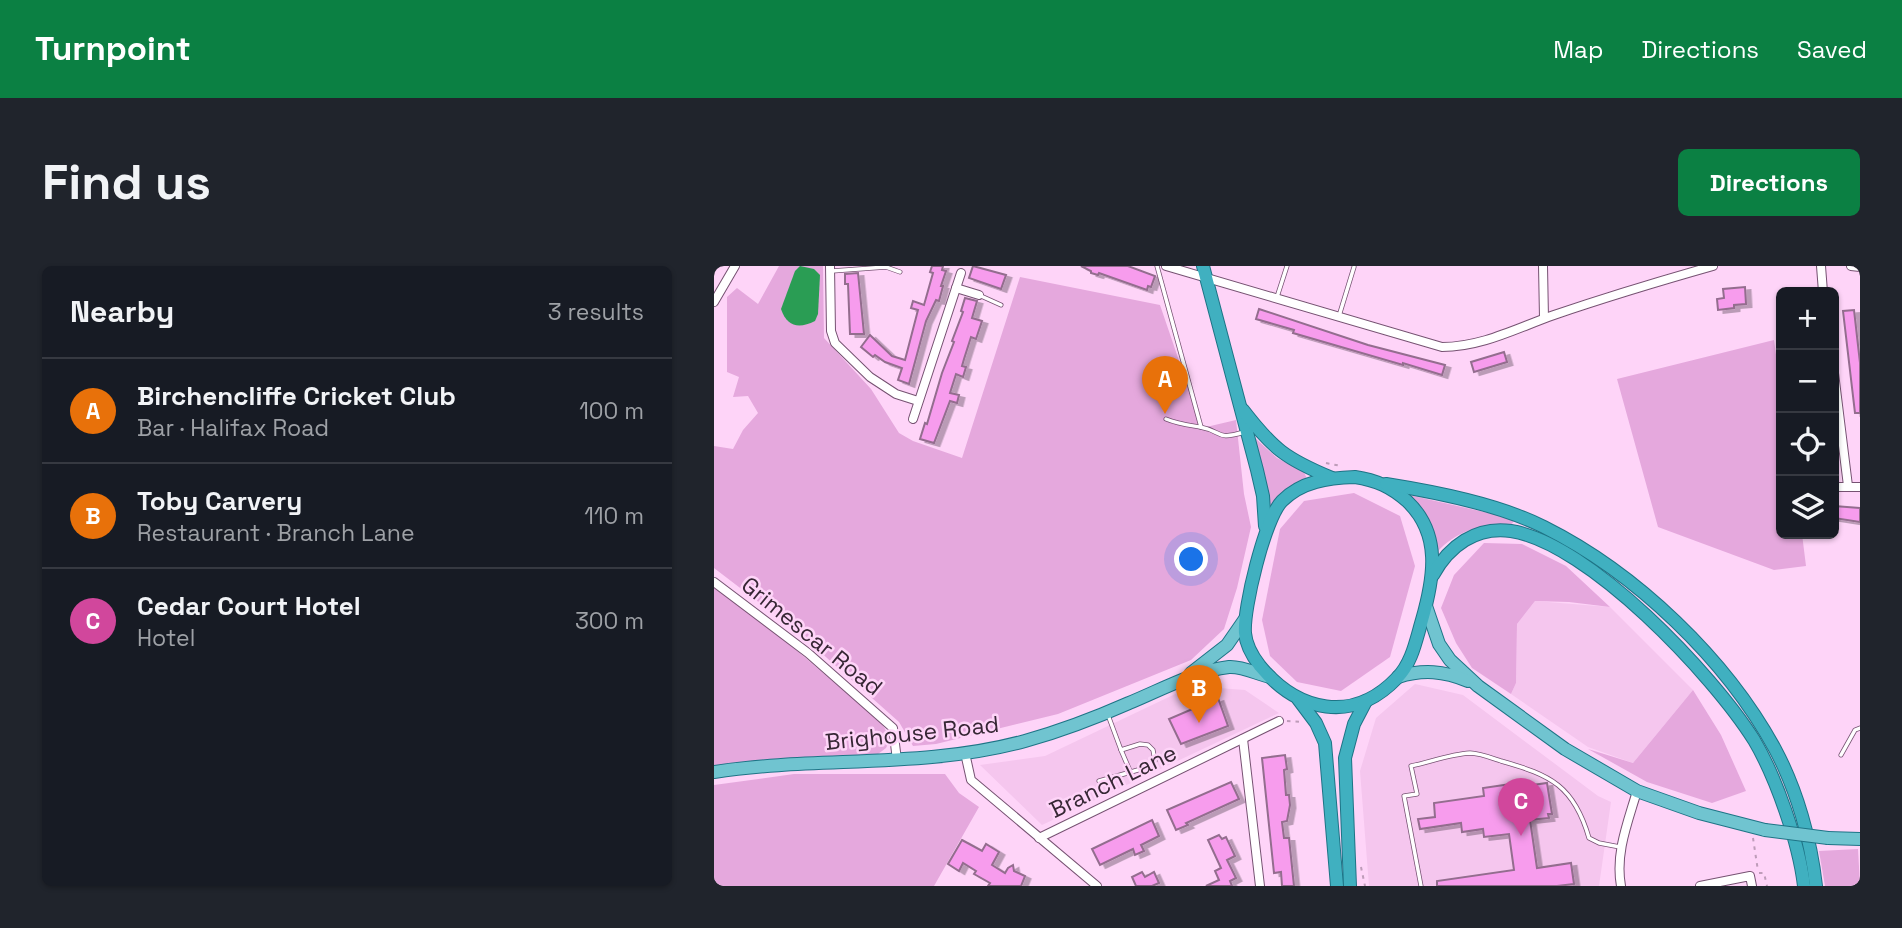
<!DOCTYPE html>
<meta charset="utf-8">
<style>
body{margin:0;font-family:"Space Grotesk",sans-serif;background:#20242c;color:#f1f3f6}
.controls{position:absolute;right:21px;top:21px;display:grid;overflow:hidden;border-radius:10px;box-shadow:0 2px 5px #0004}
.controls button{width:63px;height:63px;display:grid;place-items:center;padding:0;border:0;border-bottom:2px solid #363941;background:#171b24;color:#f1f3f6;font:35px sans-serif}
.you{position:absolute;left:478px;top:294px;width:24px;height:24px;margin:-18px;border:5px solid #fff;border-radius:50%;background:#1a73e8;box-shadow:0 0 0 10px #1a73e833}
.badge{display:grid;place-items:center;width:46px;height:46px;border-radius:50%;background:#0b8043;color:#fff;font-size:23px;font-weight:700}
.pin{position:absolute;translate:-50% -58px;filter:drop-shadow(0 2px 4px #0008)}
.pin::after{content:'';position:absolute;top:37px;width:24px;height:21px;background:inherit;clip-path:polygon(0 0,100% 0,50% 100%)}
.list{margin:0;padding:0;list-style:none}
h2{display:flex;justify-content:space-between;align-items:center;height:91px;margin:0;padding:0 28px;font-size:30px}
h2 small{font-size:23px;font-weight:400;color:#9ea1a6}
.list li{display:grid;grid-template-columns:46px 1fr auto;gap:21px;align-items:center;box-sizing:border-box;height:105px;padding:0 28px;border-top:2px solid #363941}
.list b{display:block;font-size:26px;white-space:nowrap}
.list p{margin:0;font-size:23px;white-space:nowrap;color:#9ea1a6}
.list em{font-size:23px;font-style:normal;color:#9ea1a6}
.icon{flex:none;width:38px;height:38px;fill:none;stroke:currentColor;stroke-width:2;stroke-linecap:round;stroke-linejoin:round}
.map{position:relative;flex:none;width:1146px;height:620px;overflow:hidden;border-radius:10px}
header{display:flex;align-items:center;gap:42px;box-sizing:border-box;height:98px;padding:0 35px;background:#0b8043;color:#fff}
header strong{font-size:33px}
nav{display:flex;gap:38px;margin-inline-start:auto;font-size:24px}
.intro{display:flex;align-items:center;justify-content:space-between;box-sizing:border-box;height:168px;padding:0 42px}
h1{margin:0;font-size:49px}
.button{padding:18px 32px;border-radius:10px;background:#0b8043;color:#fff;font-size:24px;font-weight:700}
main{display:flex;gap:42px;padding:0 42px}
aside{flex:1;background:#171b24;border-radius:10px;box-shadow:0 2px 5px #0004}
.map>svg:first-child{display:block}
</style>
<header>
<strong>Turnpoint</strong>
<nav><a>Map</a><a>Directions</a><a>Saved</a></nav>
</header>
<div class="intro"><h1>Find us</h1><a class="button">Directions</a></div>
<main>
<aside>
<h2>Nearby<small>3 results</small></h2>
<ul class="list">
<li><span class="badge" style="background:#e8710a">A</span><div><b>Birchencliffe Cricket Club</b><p>Bar · Halifax Road</p></div><em>100 m</em></li>
<li><span class="badge" style="background:#e8710a">B</span><div><b>Toby Carvery</b><p>Restaurant · Branch Lane</p></div><em>110 m</em></li>
<li><span class="badge" style="background:#d1479c">C</span><div><b>Cedar Court Hotel</b><p>Hotel</p></div><em>300 m</em></li>
</ul>
</aside>
<div class="map">
<svg width="1146" height="620" viewBox="0 0 1146 620">
<defs>
<filter id="shadow"><feDropShadow dx="5.5" dy="3" stdDeviation="0" flood-color="#0004"/></filter>
</defs>
<rect width="100%" height="100%" fill="#fed4f8"/>
<!-- built -->
<g fill="#f5c6ee">
<path d="M821 335 896 341 979 424 919 497 874 481 797 428 802 417 803 358Z"/>
<path d="M701 418 749 429 884 530 897 536 885 620H655L646 505 662 452Z"/>
<path d="M478 420 531 424 565 447 328 559 266 499 331 490Z"/>
</g>
<!-- green -->
<g fill="#e5a8dd">
<path d="M65 0H109L110 72 157 123 185 167 199 175 248 192 306 11 446 39 488 162 522 154 530 228 537 261 523 322 510 363 477 394 344 448 222 478 199 480 185 456 86 368 0 302V180L19 183 29 164 44 147 34 130 19 131 25 111 13 106V31L23 22 44 38Z"/>
<path d="M1060 74 1067 125V268H1088L1092 300 1060 304 944 261 903 113Z"/>
<path d="M539 170 563 192 590 206 593 213 557 242Z"/>
<path d="M640 227 686 250 701 300 676 391 627 425 583 416 556 390 548 354 566 263 590 235Z"/>
<path d="M695 229 779 248 800 255 797 259C768 258 743 264 723 286 721 261 711 247 695 229Z"/>
<path d="M770 277 808 278 852 300 896 341 855 336 821 335 803 358 802 417 797 428 758 402 742 377 727 342 740 309Z"/>
<path d="M0 319 74 377 165 455C172 463 178 472 172 482L164 488 59 494 0 502Z"/>
<path d="M979 424 1007 469 1032 525 998 537 933 516 874 483 919 497Z"/>
<path d="M80 508H231L245 527 265 541 220 620H0V519Z"/>
<path d="M1144 583 1146 620H1111L1105 585Z"/>
</g>
<!-- water -->
<path fill="#2a9d54" d="M86 0 100 3 106 9 104 48 101 55C85 63 73 61 67 43L81 5Z"/>
<!-- building -->
<g fill="#f79ced" stroke="#936d8e" stroke-width="2" filter="url(#shadow)">
<path d="M218 0H229L228 4 232 5 227 20H229L225 35 222 34 212 55 195 118 184 114 188 102 171 96 161 89 159 91 147 81 156 69 178 90 191 94 204 44 197 42 199 35 210 39 219 7 216 6Z"/>
<path d="M259 0 292 9 287 23 255 12Z"/>
<path d="M367 0H414L441 10 437 21 434 20 433 24 385 7 384 9 377 7V5Z"/>
<path d="M144 7 150 68H136L134 18H131V8Z"/>
<path d="M1031 21 1032 38 1020 39V42L1004 44 1003 33 1010 32 1009 23Z"/>
<path d="M251 32 263 35 258 52 268 55 262 73 257 71 250 93 248 100 252 101 249 111 242 108 236 127 245 129 243 137 236 135 220 177 206 173 211 157 213 158 228 107 240 76 238 75 249 46 247 45Z"/>
<path d="M545 43 654 79 731 99 728 109 689 97V99L579 67 580 64 542 53Z"/>
<path d="M1140 44 1146 97V147H1141L1129 45Z"/>
<path d="M790 86 793 96 760 106 757 96Z"/>
<path d="M1120 240 1146 242V256L1120 252Z"/>
<path d="M504 432 514 460 467 478 455 453Z"/>
<path d="M571 489 573 503 570 504 572 529H575L576 539 573 555 568 556 570 572H575L580 620H568L567 606 560 607 548 492Z"/>
<path d="M517 516 525 533 472 557 474 559 462 564 453 544Z"/>
<path d="M833 517 838 548H834L835 552 816 554 823 602 857 597 860 618 843 620H723V615L800 604 795 568 770 571 769 563 748 566 747 557 706 563 704 553 721 551 720 537 770 530 769 522 797 518V522Z"/>
<path d="M438 554 445 570 427 579 430 585 421 589 419 583 386 599 378 583Z"/>
<path d="M505 569 508 573 512 571 521 590 513 594 522 612 516 615 518 620H492L505 614 501 605 507 602 494 574Z"/>
<path d="M248 574 268 585 272 578 285 586 278 599 291 607 294 602 299 599 300 605 311 610 307 620H274L276 617 260 608 262 605 249 597 245 605 234 598Z"/>
<path d="M428 606 431 611 440 606 445 617 438 620H422L418 611Z"/>
</g>
<g fill="none" stroke-linecap="round" stroke-linejoin="round">
<defs>
<g id="service">
<path d="M443 0 487 161"/>
<path d="M118 5 172 1 186 6"/>
<path d="M267 30 287 39"/>
<path d="M563 31 573 0"/>
<path d="M625 50 640 1"/>
<path d="M452 153C464 158 474 159 486 161 509 165 501 175 530 166"/>
<path d="M407 484 416 505"/>
<path d="M1127 489 1141 464 1146 462"/>
<path d="M385 515 431 502 441 495 439 484 434 479 426 478 407 484 394 449"/>
<path d="M707 620 690 530 703 528 697 500C716 496 737 488 756 487 765 487 778 492 787 495 837 509 860 520 875 572L885 577 906 581"/>
</g>
<g id="minor">
<path d="M116 0 117 65 121 77 156 111 182 128 204 135"/>
<path d="M452 0 728 81C768 81 803 62 840 49 893 31 946 15 999 0"/>
<path d="M829 0 830 52"/>
<path d="M1107 0 1109 26"/>
<path d="M1137 0 1146 1"/>
<path d="M242 22 265 29"/>
<path d="M0 36 21 0"/>
<path d="M1120 107 1134 220"/>
<path d="M199 153 247 7"/>
<path d="M1120 221H1146"/>
<path d="M0 316 94 387 179 462 183 494"/>
<path d="M529 473 546 620"/>
<path d="M251 487 257 514 383 620"/>
<path d="M325 572 565 455"/>
<path d="M907 620C901 587 914 556 923 525"/>
<path d="M986 620 1036 610 1038 620"/>
</g>
<g id="primary">
<path d="M712 340 725 378 736 394 764 420 851 483 923 525 985 547 1051 564"/>
<path d="M477 407 513 379 531 353"/>
<path d="M684 411C709 403 730 405 754 415"/>
<path d="M0 506C103 490 209 503 311 475 347 465 381 452 415 437 447 424 480 405 515 401 528 400 543 408 556 411"/>
<path d="M1114 572 1146 573"/>
</g>
<g id="trunk">
<path d="M489 0 543 204 549 230 551 260"/>
<path d="M529 144C559 183 572 193 618 212"/>
<path d="M641 211C662 214 677 221 693 235 728 268 720 312 708 354 702 374 698 397 683 412 639 458 584 446 546 400 539 391 532 379 531 367 529 343 551 252 568 235 588 215 614 212 641 211Z"/>
<path d="M672 218C722 226 784 238 830 261 922 307 1012 393 1061 483 1083 524 1097 574 1102 620"/>
<path d="M719 309C735 280 762 260 797 265 875 277 999 409 1040 474 1062 511 1085 577 1090 620"/>
<path d="M584 433 602 457 611 477 623 620"/>
<path d="M636 620 631 492 640 458 652 435"/>
</g>
</defs>
<!-- service casing -->
<use href="#service" stroke="#765272" stroke-width="5"/>
<!-- minor casing -->
<use href="#minor" stroke="#765272" stroke-width="10"/>
<!-- primary casing -->
<use href="#primary" stroke="#1e7486" stroke-width="14"/>
<!-- trunk casing -->
<use href="#trunk" stroke="#1e7486" stroke-width="14"/>
<!-- path -->
<g stroke="#be9cb9" stroke-width="2" stroke-dasharray="3.5 5" stroke-linecap="butt">
<path d="M612 197 627 200"/>
<path d="M573 455 588 456"/>
<path d="M1039 572 1044 605"/>
<path d="M647 601 651 620"/>
<path d="M1045 607H1050L1053 620"/>
</g>
<!-- service -->
<use href="#service" stroke="#fff" stroke-width="3.5"/>
<!-- minor -->
<use href="#minor" stroke="#fff" stroke-width="8"/>
<!-- primary -->
<use href="#primary" stroke="#70c4d0" stroke-width="12"/>
<!-- trunk -->
<use href="#trunk" stroke="#40b0c0" stroke-width="12"/>
<defs>
<path id="primary-bridge" d="M1051 564 1114 572"/>
</defs>
<!-- primary-bridge casing -->
<use href="#primary-bridge" stroke="#1e7486" stroke-width="14" stroke-linecap="butt"/>
<!-- primary-bridge -->
<use href="#primary-bridge" stroke="#70c4d0" stroke-width="12"/>
</g>
<g text-anchor="middle" stroke-width="5" stroke-linejoin="round" paint-order="stroke">
<!-- street labels -->
<g font-size="23" fill="#372735" stroke="#fed4f8">
<text transform="translate(98 370) rotate(39)" y="8">Grimescar Road</text>
<text transform="translate(198 467) rotate(-6)" y="8">Brighouse Road</text>
<text transform="translate(399 515) rotate(-26)" y="8">Branch Lane</text>
</g>
</g>
</svg>
<div class="controls">
<button>+</button>
<button>−</button>
<button><svg class="icon" aria-label="locate" viewBox="0 0 24 24"><circle cx="12" cy="12" r="6"/><path d="M12 2v4M12 18v4M2 12h4M18 12h4"/></svg></button>
<button><svg class="icon" aria-label="layers" viewBox="0 0 24 24"><path d="M12 4l9 5-9 5-9-5zM3 14l9 5 9-5"/></svg></button>
</div>
<div class="you"></div>
<div class="pin badge" style="left:451px;top:148px;background:#e8710a">A</div>
<div class="pin badge" style="left:485px;top:457px;background:#e8710a">B</div>
<div class="pin badge" style="left:807px;top:570px;background:#d1479c">C</div>
</div>
</main>
